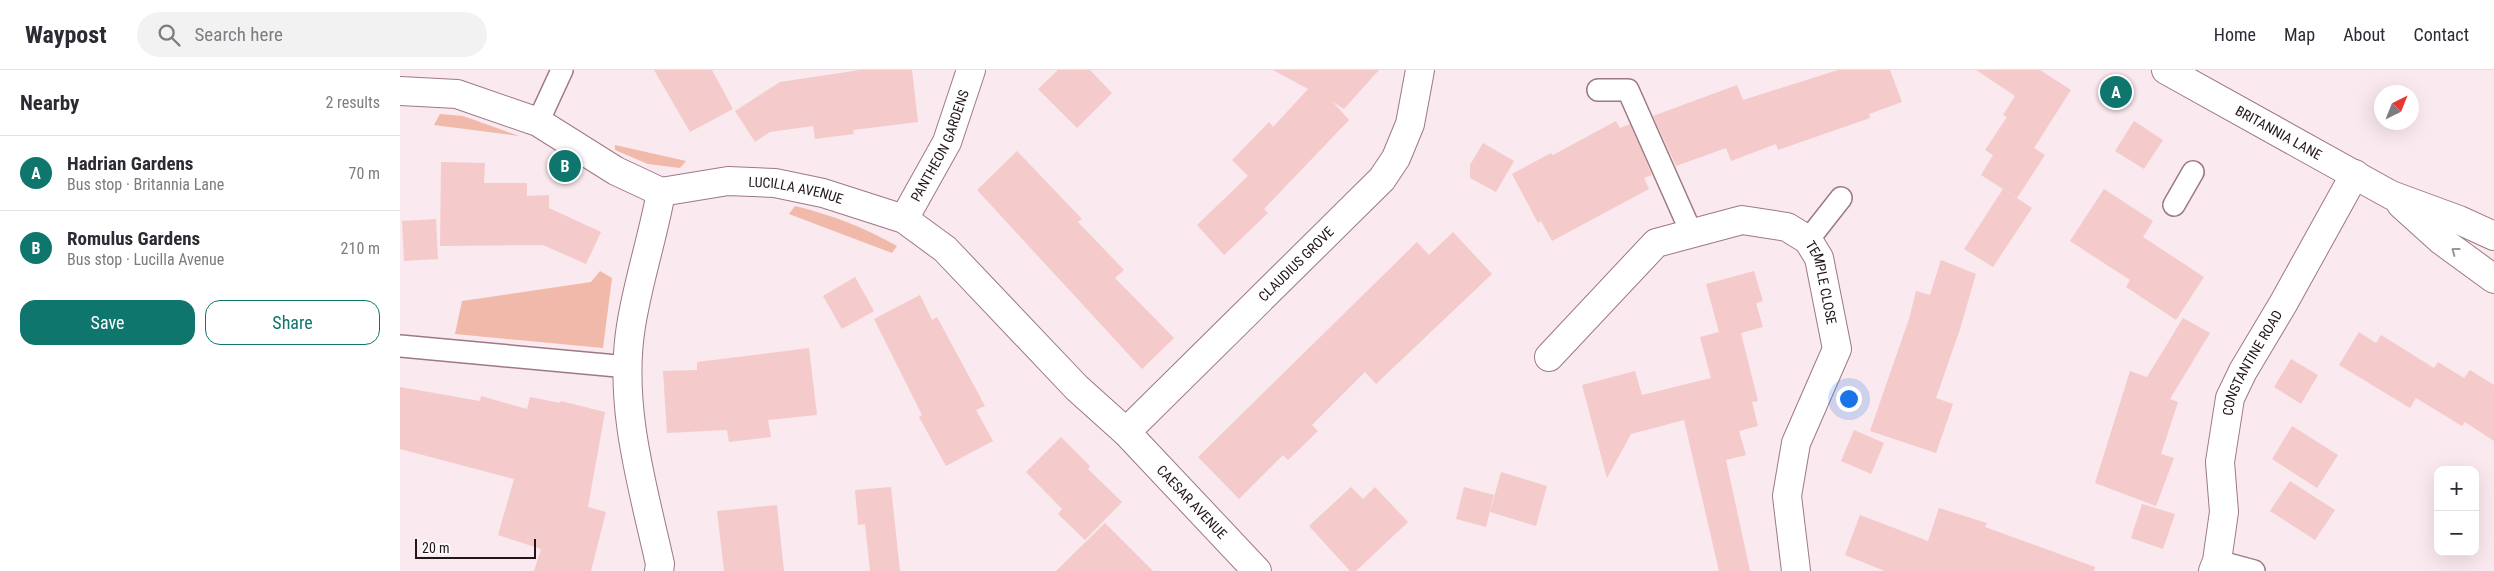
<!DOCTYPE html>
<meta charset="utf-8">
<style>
body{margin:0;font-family:"Roboto Condensed",sans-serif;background:#f2f2f3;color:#2b2b33}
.controls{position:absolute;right:15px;bottom:15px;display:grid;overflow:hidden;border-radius:10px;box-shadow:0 5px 20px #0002}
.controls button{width:45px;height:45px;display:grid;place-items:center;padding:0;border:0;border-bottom:1px solid #e1e1e2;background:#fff;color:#2b2b33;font:25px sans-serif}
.compass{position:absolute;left:1974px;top:15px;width:45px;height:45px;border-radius:50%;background:#fff;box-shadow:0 5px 20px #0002;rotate:43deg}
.scale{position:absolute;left:15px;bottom:12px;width:121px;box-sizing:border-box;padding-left:5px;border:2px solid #23151a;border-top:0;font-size:14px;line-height:18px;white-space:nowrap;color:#23151a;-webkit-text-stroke:4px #fbfbfb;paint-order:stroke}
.you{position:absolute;left:1448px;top:328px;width:18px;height:18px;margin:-12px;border:4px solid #fff;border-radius:50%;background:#1a73e8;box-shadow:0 0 0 8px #1a73e833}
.badge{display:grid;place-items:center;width:32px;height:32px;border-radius:50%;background:#0f766e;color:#fff;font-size:16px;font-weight:700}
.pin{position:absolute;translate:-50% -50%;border:2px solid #fff;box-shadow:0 1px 5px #0006}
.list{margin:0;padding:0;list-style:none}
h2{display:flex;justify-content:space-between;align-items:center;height:65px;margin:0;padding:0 20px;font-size:21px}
h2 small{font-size:16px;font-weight:400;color:#7c7c81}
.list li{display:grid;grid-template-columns:32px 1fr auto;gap:15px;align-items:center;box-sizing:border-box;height:75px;padding:0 20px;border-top:1px solid #e1e1e2}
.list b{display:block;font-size:19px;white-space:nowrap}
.list p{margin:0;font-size:16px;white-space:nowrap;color:#7c7c81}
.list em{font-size:16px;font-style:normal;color:#7c7c81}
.actions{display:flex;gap:10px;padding:15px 20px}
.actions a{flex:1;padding:11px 0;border:1px solid #0f766e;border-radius:15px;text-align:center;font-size:18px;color:#0f766e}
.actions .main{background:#0f766e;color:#fff}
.icon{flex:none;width:28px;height:28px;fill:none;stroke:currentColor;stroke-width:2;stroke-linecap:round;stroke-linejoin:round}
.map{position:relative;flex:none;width:2094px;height:501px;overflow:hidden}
header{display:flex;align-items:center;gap:30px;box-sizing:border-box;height:70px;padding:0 25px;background:#fff;border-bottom:1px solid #e1e1e2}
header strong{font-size:24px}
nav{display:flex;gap:28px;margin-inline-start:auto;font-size:18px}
.search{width:350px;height:45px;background:#f2f2f3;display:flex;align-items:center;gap:12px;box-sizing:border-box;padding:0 18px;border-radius:28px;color:#7c7c81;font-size:19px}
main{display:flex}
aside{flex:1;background:#fff}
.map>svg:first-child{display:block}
</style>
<header>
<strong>Waypost</strong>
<div class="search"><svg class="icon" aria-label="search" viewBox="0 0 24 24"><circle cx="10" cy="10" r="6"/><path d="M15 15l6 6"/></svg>Search here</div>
<nav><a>Home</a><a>Map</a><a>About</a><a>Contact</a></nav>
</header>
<main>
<aside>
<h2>Nearby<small>2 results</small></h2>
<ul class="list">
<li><span class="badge">A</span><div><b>Hadrian Gardens</b><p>Bus stop · Britannia Lane</p></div><em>70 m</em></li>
<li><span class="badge">B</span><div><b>Romulus Gardens</b><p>Bus stop · Lucilla Avenue</p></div><em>210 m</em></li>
</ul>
<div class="actions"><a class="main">Save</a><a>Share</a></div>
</aside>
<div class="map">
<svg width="2094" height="501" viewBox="0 0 2094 501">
<rect width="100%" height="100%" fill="#fae9ee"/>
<!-- green -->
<g fill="#f0b9aa">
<path d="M40 44 63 46 119 66 34 55Z"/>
<path d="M215 75 286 91 280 98 248 94 215 80Z"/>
<path d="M395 136C432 145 463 157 497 176L492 183 389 144Z"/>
<path d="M200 201 212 208 203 278 55 264 62 231 191 212Z"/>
</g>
<!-- building -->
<g fill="#f4cacb">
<path d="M254 0H312L333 39 290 62Z"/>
<path d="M460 0H512L518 52 453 60 454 64 415 69 413 56 370 62 355 72 335 41 380 12Z"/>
<path d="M658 0H690L712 23 677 58 638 19Z"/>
<path d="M873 0H979L944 39 933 32 949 50 864 139 868 143 824 185 797 155 848 106 832 90 869 52 873 57 908 19Z"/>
<path d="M1438 0H1490L1502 32 1469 44 1470 48 1378 80 1376 74 1331 91 1326 78 1276 96 1253 46 1337 15 1343 30Z"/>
<path d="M1576 0H1640L1671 20 1634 78 1645 85 1617 128 1581 105 1593 85 1585 80 1607 47 1603 45 1615 26Z"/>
<path d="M1216 51 1220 58 1230 54 1252 105 1244 108 1249 119 1152 171 1141 151 1138 153 1112 104 1151 83 1153 85Z"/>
<path d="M1734 51 1763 70 1744 99 1715 81Z"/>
<path d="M1083 73 1114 91 1096 122 1070 108V95Z"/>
<path d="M617 81 682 149 678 152 724 200 715 208 774 268 742 299 577 120Z"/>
<path d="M41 92 85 93 84 113H127V126L149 125V138L201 162 186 194 143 175 40 176Z"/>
<path d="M1603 119 1632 138 1593 197 1564 179Z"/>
<path d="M1704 119 1753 151 1743 167 1804 207 1776 250 1726 217 1730 210 1670 171Z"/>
<path d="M36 149 38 189 4 191 2 151Z"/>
<path d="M1053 162 1092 204 976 314 965 302 912 355 918 361 888 390 883 385 839 429 798 387 1017 172 1029 185Z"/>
<path d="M1541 190 1576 204 1560 259 1536 328 1553 334 1536 383 1470 361 1509 249 1516 221 1530 225Z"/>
<path d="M1354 201 1363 231 1356 233 1363 257 1341 263 1358 331 1352 332 1358 356 1339 361 1346 385 1326 390 1350 501H1319L1284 350 1231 364 1207 408 1182 315 1235 301 1242 325 1311 308 1300 267 1319 262 1306 214Z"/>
<path d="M455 207 474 241 442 259 423 226Z"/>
<path d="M520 225 532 250 537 247 585 336 576 340 593 371 546 396 519 347 522 345 474 249Z"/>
<path d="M1783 248 1810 263 1770 329 1778 332 1761 384 1774 388 1756 436 1695 413 1730 301 1747 307Z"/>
<path d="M1959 262 1976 273 1981 265 2034 298 2038 292 2064 308 2070 300 2094 315V371L2065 352 2062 356 2016 328 2010 338 1939 295Z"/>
<path d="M409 278 417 345 368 350 371 367 329 372 327 360 267 363 263 301 297 300V292Z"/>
<path d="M1891 289 1918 305 1901 334 1874 317Z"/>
<path d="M0 317 80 331 81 326 127 339 130 327 160 333 161 331 205 342 188 437 206 442 191 501H134L141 479 98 465 114 409 0 379Z"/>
<path d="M1892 356 1938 385 1917 418 1872 389Z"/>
<path d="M1454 360 1484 373 1471 404 1441 391Z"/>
<path d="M661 367 690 396 688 399 722 432 685 470 658 444 662 439 626 402Z"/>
<path d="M1101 402 1147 416 1136 456 1090 442Z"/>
<path d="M1890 411 1935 440 1915 470 1870 441Z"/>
<path d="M491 417 500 501H470L465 454 458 455 455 420Z"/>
<path d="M951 417 963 429 975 417 1008 452 956 501H950L909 456Z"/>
<path d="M1064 417 1094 425 1086 457 1056 449Z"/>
<path d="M1742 434 1775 444 1763 479 1731 468Z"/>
<path d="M377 435 384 501H324L317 441Z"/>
<path d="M1539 438 1587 453 1585 457 1695 497 1694 501H1485L1445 485 1460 445 1528 471Z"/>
<path d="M705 453 753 501H656Z"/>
</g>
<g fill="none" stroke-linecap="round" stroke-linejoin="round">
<defs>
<g id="service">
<path d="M1198 20H1228L1291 162"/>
<path d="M138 52 162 0"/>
<path d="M1774 135 1793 102"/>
<path d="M1408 170 1441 128"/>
<path d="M0 276 228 297"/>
<path d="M1817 491 1854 501"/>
</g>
<g id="minor">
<path id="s1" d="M0 21 57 24 138 52 216 101 261 122 328 111 375 113 423 123 504 149 545 179 677 318 726 362 857 501"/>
<path id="s2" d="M504 149 547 72 571 0"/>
<path id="s3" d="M1149 287 1256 173 1342 150 1387 157 1408 170 1419 188 1437 279 1396 373 1387 426 1396 501"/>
<path id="s4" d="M726 362 982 109 996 88 1010 54 1020 0"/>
<path d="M259 501 260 494C243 417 218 336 231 256 238 211 253 167 261 122"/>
<path id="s5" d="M1813 501 1817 491 1824 442 1820 392 1830 328 1843 301 1883 234 1955 104"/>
</g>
<g id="tertiary">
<path id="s6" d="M1766 0 1991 125 2059 150 2094 166"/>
<path d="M2001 134 2042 171 2094 209"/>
</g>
</defs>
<!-- service casing -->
<use href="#service" stroke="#9d7985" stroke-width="24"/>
<!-- minor casing -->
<use href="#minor" stroke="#9d7985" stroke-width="30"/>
<!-- tertiary casing -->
<use href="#tertiary" stroke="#9d7985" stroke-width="30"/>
<!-- service -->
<use href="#service" stroke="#fff" stroke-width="21"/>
<!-- minor -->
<use href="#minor" stroke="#fff" stroke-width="28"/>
<!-- tertiary -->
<use href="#tertiary" stroke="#fff" stroke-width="28"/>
</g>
<!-- one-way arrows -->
<defs><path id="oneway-chevron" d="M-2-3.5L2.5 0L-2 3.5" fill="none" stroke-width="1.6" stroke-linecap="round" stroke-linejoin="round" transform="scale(1.25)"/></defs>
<use stroke="#9c9698" href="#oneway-chevron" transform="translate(2055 181) rotate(-143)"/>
<g text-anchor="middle" stroke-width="5" stroke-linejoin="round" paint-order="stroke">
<!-- street labels -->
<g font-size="14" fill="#23151a" stroke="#fbfbfb">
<text dy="5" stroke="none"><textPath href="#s6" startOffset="129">BRITANNIA LANE</textPath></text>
<text dy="5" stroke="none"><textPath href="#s2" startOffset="82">PANTHEON GARDENS</textPath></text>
<text dy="5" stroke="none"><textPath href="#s1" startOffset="421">LUCILLA AVENUE</textPath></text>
<text dy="5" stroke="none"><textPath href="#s4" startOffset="239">CLAUDIUS GROVE</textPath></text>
<text dy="5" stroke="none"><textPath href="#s3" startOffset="361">TEMPLE CLOSE</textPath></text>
<text dy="5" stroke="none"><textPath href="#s5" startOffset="216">CONSTANTINE ROAD</textPath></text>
<text dy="5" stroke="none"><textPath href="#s1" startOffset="938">CAESAR AVENUE</textPath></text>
</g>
</g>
</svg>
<div class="controls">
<button>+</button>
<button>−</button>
</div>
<svg class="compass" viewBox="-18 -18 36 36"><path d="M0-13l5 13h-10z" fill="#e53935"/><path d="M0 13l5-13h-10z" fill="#7c7c81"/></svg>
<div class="scale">20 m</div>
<div class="you"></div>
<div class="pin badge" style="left:1716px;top:22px">A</div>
<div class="pin badge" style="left:165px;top:96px">B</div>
</div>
</main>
